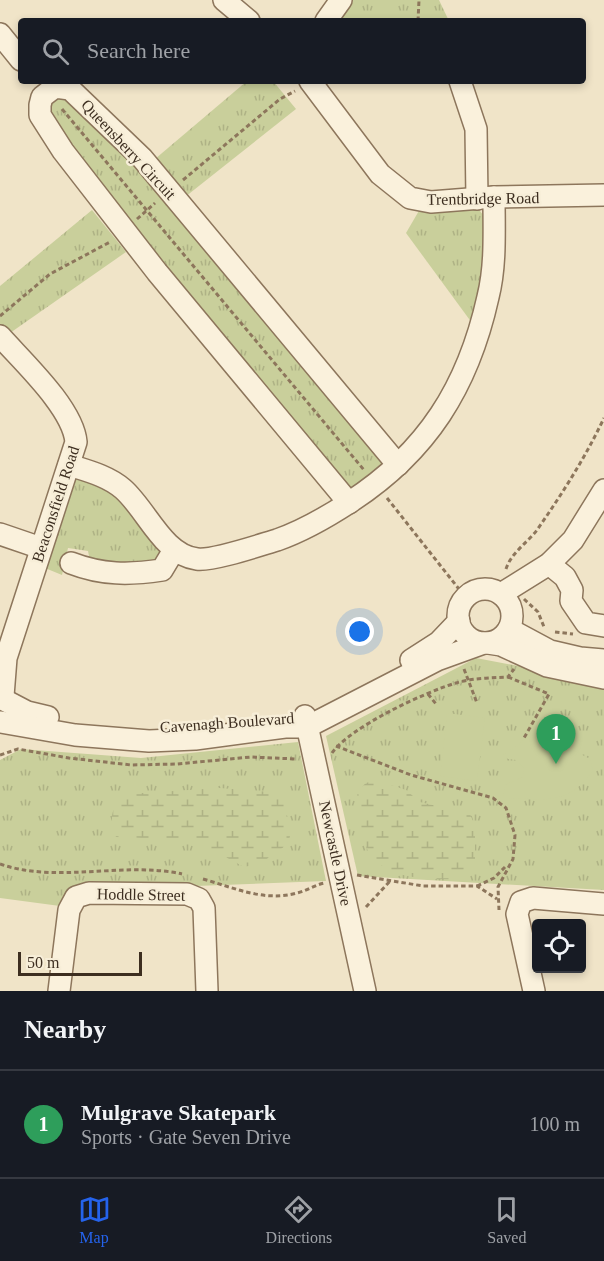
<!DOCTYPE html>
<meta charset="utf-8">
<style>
body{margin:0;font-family:"Times New Roman",serif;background:#242831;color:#f1f3f6}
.controls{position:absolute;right:18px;bottom:18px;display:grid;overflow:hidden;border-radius:6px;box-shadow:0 3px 9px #0003}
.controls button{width:54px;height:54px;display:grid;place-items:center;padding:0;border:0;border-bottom:2px solid #363941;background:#171b24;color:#f1f3f6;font:30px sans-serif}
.scale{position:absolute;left:18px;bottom:15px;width:124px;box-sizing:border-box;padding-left:6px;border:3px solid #3d2e20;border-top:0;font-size:16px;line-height:21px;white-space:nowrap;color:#3d2e20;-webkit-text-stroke:4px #f7eed8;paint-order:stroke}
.you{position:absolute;left:360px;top:632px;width:21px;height:21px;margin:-15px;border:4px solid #fff;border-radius:50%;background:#1a73e8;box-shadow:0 0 0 9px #1a73e833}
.badge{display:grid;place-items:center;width:39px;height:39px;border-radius:50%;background:#2563eb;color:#fff;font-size:20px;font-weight:700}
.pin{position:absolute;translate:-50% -50px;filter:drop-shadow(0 2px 3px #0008)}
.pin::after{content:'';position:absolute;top:32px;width:21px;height:18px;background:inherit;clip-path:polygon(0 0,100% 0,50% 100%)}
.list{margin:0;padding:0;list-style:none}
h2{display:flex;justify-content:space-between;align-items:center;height:78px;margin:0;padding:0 24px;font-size:26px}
h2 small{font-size:20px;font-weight:400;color:#9ea1a6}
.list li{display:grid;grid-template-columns:39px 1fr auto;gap:18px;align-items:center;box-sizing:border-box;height:108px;padding:0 24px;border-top:2px solid #363941}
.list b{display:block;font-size:22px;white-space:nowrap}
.list p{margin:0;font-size:20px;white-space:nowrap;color:#9ea1a6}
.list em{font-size:20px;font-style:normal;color:#9ea1a6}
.icon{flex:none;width:33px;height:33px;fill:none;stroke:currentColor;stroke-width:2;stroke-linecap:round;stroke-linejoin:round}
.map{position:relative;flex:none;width:604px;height:991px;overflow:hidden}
.search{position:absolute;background:#171b24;box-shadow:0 3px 9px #0003;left:18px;right:18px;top:18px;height:66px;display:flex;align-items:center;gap:15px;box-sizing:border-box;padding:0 21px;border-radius:6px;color:#9ea1a6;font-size:22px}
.sheet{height:186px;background:#171b24}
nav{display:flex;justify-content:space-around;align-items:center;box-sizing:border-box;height:84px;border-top:2px solid #363941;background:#171b24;font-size:16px;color:#9ea1a6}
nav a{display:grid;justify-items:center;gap:3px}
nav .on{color:#2563eb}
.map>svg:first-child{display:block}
</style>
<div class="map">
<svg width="604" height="991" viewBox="0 0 604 991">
<defs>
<pattern id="grass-tufts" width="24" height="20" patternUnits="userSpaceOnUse" patternTransform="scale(1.5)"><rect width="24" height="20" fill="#c9cf9b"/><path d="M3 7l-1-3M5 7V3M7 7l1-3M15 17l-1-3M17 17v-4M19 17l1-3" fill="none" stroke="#aeb285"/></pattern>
<pattern id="wetland-marsh" width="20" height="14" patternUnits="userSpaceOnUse" patternTransform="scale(1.5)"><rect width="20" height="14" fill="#c9cf9b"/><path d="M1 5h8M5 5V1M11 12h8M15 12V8" fill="none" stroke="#aeb285"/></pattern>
</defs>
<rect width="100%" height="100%" fill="#f0e4c8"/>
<!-- grass -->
<g fill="url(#grass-tufts)">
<path d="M353 0H439L449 21H339Z"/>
<path d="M247 81H273L296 109 185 197 155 159Z"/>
<path d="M53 96 63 97 137 167 382 463 350 490 63 140 46 102Z"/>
<path d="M477 207 486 219 482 286 472 323 406 233 420 209Z"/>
<path d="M92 210 126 252 0 340V286Z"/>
<path d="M75 474 102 484 119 498 165 553 162 561 116 564 90 561 88 551 68 548 62 575 40 566Z"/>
<path d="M476 658 604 682V890L358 876 326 736Z"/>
<path d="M298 742 326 881 196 886H72L60 906 0 898V760L21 749 141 758Z"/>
</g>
<!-- wetland -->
<g fill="url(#wetland-marsh)">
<path d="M376 780 406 790 420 802 470 814 475 826V867L462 879C432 880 386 881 368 851 359 834 359 809 357 791L366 783Z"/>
<path d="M220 788 270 792 283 798 291 832 288 844 261 863 244 867 194 840 116 837C109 818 110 806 128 794Z"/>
</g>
<!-- pitch -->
<g fill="#c9cf9b">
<path d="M447 713 485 718 477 781 440 776Z"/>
<path d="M564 722 573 750 590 759 593 770C567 808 544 798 503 798L505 785 523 777 524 768 516 760 508 759 502 755 519 745 524 738 546 732 555 724Z"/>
</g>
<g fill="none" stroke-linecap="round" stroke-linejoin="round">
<defs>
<g id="minor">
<path d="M224 0 249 21"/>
<path d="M326 21 341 0"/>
<path d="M0 34 21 60"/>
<path d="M310 81 380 174 410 198 431 202 494 197 604 195"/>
<path d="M460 81 476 129 477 199"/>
<path d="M0 336C23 362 73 408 76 442L6 658 3 696"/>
<path d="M69 465C88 471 108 476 123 489 147 510 163 555 197 559 213 561 260 545 277 540 303 531 327 517 350 502 427 452 468 387 488 297 496 265 494 231 494 197"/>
<path d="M349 503 157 272 63 151 40 115V105L42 97 55 87 70 89 142 158 398 465"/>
<path d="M0 534 41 548"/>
<path d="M71 563C102 575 129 575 162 570L174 550"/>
<path d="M549 564 565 577 572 590 571 601 586 623 604 626"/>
<circle cx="485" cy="616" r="27"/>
<path d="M501 594 549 564 573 540 604 490"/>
<path d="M509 629 550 651 580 658 604 660"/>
<path d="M488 643 501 645 547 666 604 678"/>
<path d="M411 660 439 642 459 621"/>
<path d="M6 701 27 712 48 717"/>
<path d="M305 716 365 991"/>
<path d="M1 722 75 735 149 741 195 739 285 727H307L437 660 484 643"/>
<path d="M59 991 69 910 76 897 89 893 187 894 199 899 204 908 207 991"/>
<path d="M534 991 517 914 521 902 533 898 604 904"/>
</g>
</defs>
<!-- minor casing -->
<use href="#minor" stroke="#8d765c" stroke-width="24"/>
<!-- path -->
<g stroke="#8d765c" stroke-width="3" stroke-dasharray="4.5 3" stroke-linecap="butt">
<path d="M418 21 419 0"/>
<path d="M62 109 364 470"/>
<path d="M183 180 280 99 295 91"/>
<path d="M137 219 155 203"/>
<path d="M0 316 50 274 110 242"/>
<path d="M387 498 466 598"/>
<path d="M506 569C511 553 527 543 537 530 562 494 585 458 604 418"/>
<path d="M524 599 538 612 544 627"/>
<path d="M555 632 573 634"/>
<path d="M464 669 477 703"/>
<path d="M508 677 549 694 524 738"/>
<path d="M428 694 436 704"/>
<path d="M336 746 411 775 493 798 506 808 515 835 513 859 498 887 499 910"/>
<path d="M332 753C350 727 425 692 456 683 472 678 491 678 508 677L514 669"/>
<path d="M0 755 18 749 69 758 131 765 177 764 251 757 296 759"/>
<path d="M0 864C57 884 123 861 182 874"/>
<path d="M357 875 423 886H477L497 899"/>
<path d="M203 879C235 888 264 902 297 893 306 891 315 885 324 883"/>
<path d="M477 886 494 878 505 867"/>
<path d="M366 907 390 881"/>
</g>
<!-- minor -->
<use href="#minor" stroke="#faf1dc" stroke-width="21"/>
</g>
<g text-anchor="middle" stroke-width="5" stroke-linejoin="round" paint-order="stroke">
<!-- street labels -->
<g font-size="16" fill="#3d2e20" stroke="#f7eed8">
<text transform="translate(129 149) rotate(47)" y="6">Queensberry Circuit</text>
<text transform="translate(483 198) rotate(-1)" y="6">Trentbridge Road</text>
<text transform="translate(55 504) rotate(-72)" y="6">Beaconsfield Road</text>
<text transform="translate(227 722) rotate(-4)" y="6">Cavenagh Boulevard</text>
<text transform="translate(336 853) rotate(78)" y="6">Newcastle Drive</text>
<text transform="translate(141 894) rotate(1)" y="6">Hoddle Street</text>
</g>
</g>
</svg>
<div class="controls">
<button><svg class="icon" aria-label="locate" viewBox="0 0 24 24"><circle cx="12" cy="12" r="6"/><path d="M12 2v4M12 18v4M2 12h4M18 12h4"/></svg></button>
</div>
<div class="scale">50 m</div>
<div class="you"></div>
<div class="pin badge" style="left:556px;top:764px;background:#2e9e5b">1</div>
<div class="search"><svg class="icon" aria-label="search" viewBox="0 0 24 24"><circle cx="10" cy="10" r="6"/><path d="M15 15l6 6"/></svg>Search here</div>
</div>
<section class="sheet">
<h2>Nearby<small></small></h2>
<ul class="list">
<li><span class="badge" style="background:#2e9e5b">1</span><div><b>Mulgrave Skatepark</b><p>Sports · Gate Seven Drive</p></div><em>100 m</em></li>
</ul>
</section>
<nav>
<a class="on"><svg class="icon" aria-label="map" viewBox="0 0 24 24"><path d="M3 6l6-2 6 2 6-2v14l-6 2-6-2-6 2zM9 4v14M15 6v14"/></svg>Map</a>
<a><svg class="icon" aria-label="directions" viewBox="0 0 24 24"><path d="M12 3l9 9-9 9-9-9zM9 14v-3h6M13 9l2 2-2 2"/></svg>Directions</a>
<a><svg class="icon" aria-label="saved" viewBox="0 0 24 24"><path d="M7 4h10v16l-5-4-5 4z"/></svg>Saved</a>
</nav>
